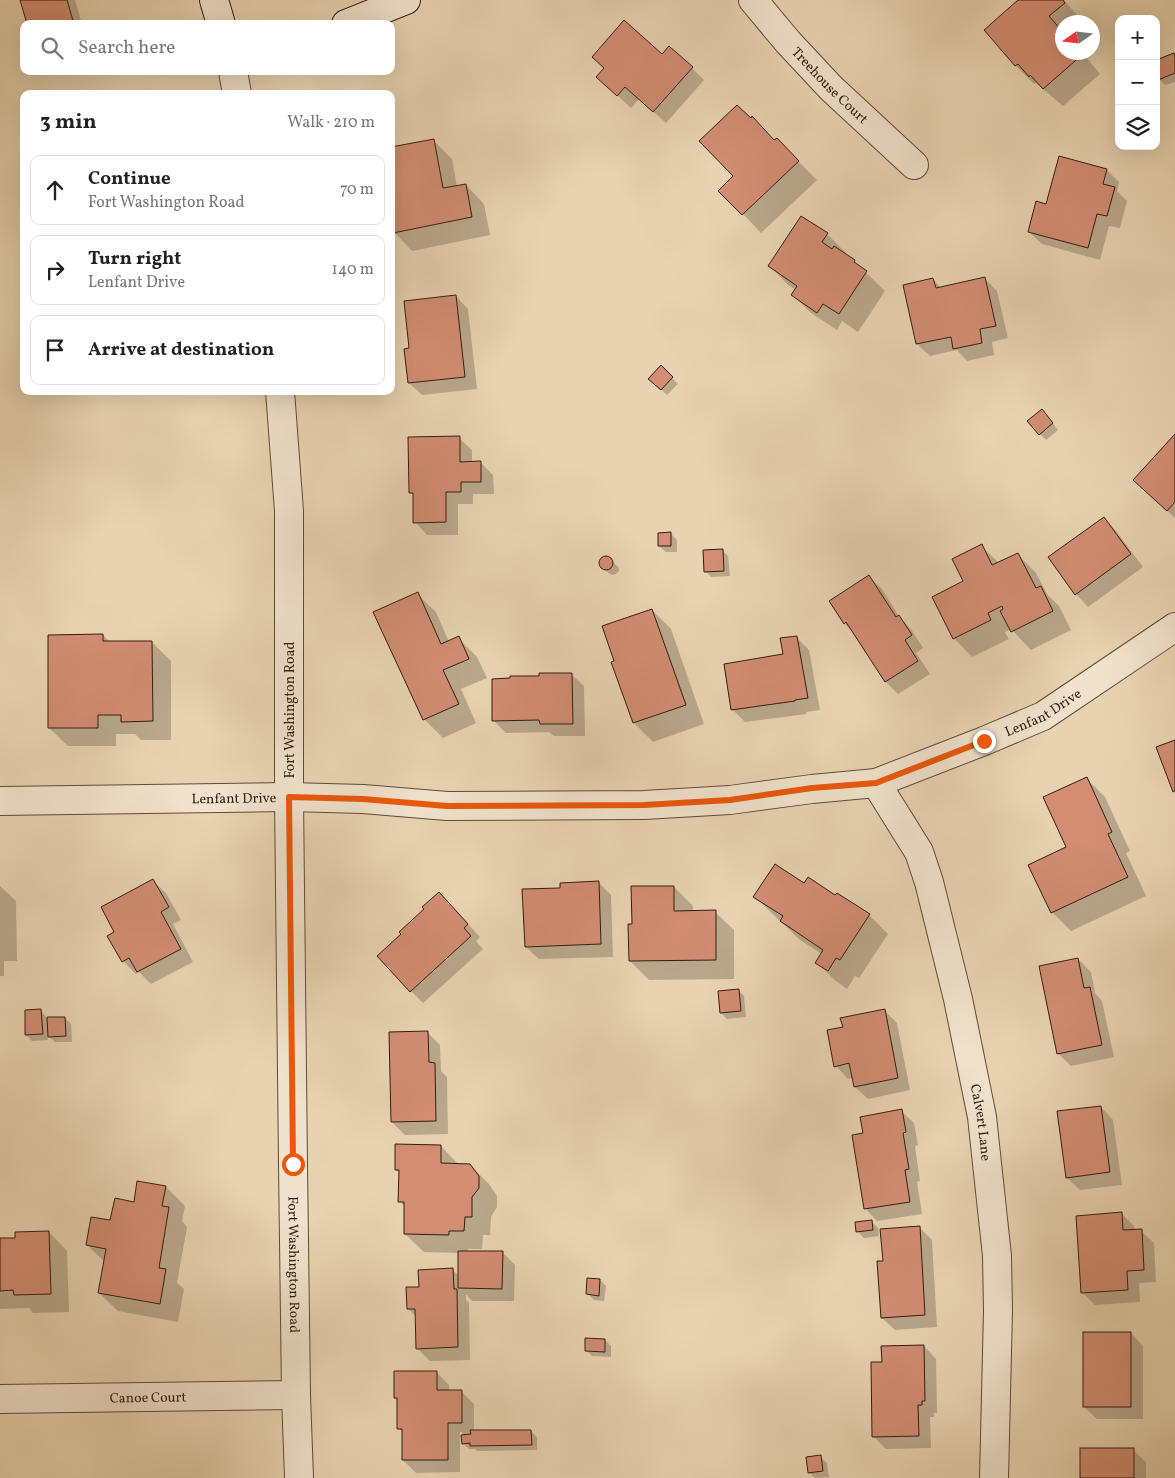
<!DOCTYPE html>
<meta charset="utf-8">
<style>
body{margin:0;font-family:Vollkorn,serif;background:#f2f2f2;color:#222}
.controls{position:absolute;right:15px;top:15px;display:grid;overflow:hidden;border-radius:10px;box-shadow:0 5px 20px #0002}
.controls button{width:45px;height:45px;display:grid;place-items:center;padding:0;border:0;border-bottom:1px solid #e0e0e0;background:#fff;color:#222;font:25px sans-serif}
.compass{position:absolute;left:1055px;top:15px;width:45px;height:45px;border-radius:50%;background:#fff;box-shadow:0 5px 20px #0002;rotate:256deg}
.stop{position:absolute;width:15px;height:15px;margin:-11px;border:4px solid #ea580c;border-radius:50%;background:#fff}
.stop.end{background:#ea580c;border-color:#fff;box-shadow:0 1px 5px #0008}
.list{margin:0;padding:0;list-style:none}
h2{display:flex;justify-content:space-between;align-items:center;height:65px;margin:0;padding:0 20px;font-size:21px}
h2 small{font-size:16px;font-weight:400;color:#767676}
.list li{display:grid;grid-template-columns:32px 1fr auto;gap:15px;align-items:center;box-sizing:border-box;height:70px;margin:0 10px 10px;padding:0 10px;border:1px solid #e0e0e0;border-radius:10px}
.list b{display:block;font-size:19px;white-space:nowrap}
.list p{margin:0;font-size:16px;white-space:nowrap;color:#767676}
.list em{font-size:16px;font-style:normal;color:#767676}
.icon{flex:none;width:28px;height:28px;fill:none;stroke:currentColor;stroke-width:2;stroke-linecap:round;stroke-linejoin:round}
.map{position:relative;flex:none;width:1175px;height:1478px;overflow:hidden}
.search{position:absolute;background:#fff;box-shadow:0 5px 20px #0002;left:20px;top:20px;width:375px;height:55px;display:flex;align-items:center;gap:12px;box-sizing:border-box;padding:0 18px;border-radius:10px;color:#767676;font-size:19px}
.panel{position:absolute;background:#fff;box-shadow:0 5px 20px #0002;left:20px;top:90px;width:375px;height:305px;border-radius:10px}
.map>svg:first-child{display:block}
</style>
<div class="map">
<svg width="1175" height="1478" viewBox="0 0 1175 1478">
<rect width="100%" height="100%" fill="#e8d3b0"/>
<filter id="stains"><feTurbulence type="fractalNoise" baseFrequency=".004" numOctaves="4"/><feColorMatrix values="0 0 0 0 .2 0 0 0 0 .09 0 0 0 0 .02 0 0 0 .5 -.17"/></filter>
<radialGradient id="worn" r=".72"><stop offset=".6" stop-color="#630" stop-opacity="0"/><stop offset="1" stop-color="#630" stop-opacity=".3"/></radialGradient>
<!-- shadow -->
<g fill="#0003">
<path d="M21 0H75L82 24H28Z"/>
<path d="M1020 0H1064L1083 22H1062V52H1082L1100 74 1063 106 1036 83 1034 84 1016 66 985 30Z"/>
<path d="M662 55 692 68 704 80 666 123 639 99 631 108 597 77Z"/>
<path d="M1173 55 1175 56V82L1165 85 1159 79Z"/>
<path d="M433 140 452 159 457 187 466 185 484 204 490 235 412 251 394 232Z"/>
<path d="M777 140 817 180 761 233 743 214Z"/>
<path d="M1107 170 1119 182 1117 191 1127 201 1120 228 1109 226 1100 260 1042 244 1029 232 1047 206Z"/>
<path d="M802 218 827 234 846 253 845 255 854 261 885 291 858 332 842 321 837 330 811 313 793 295 796 290 788 285 770 266Z"/>
<path d="M984 278 997 291 1008 338 992 342 994 355 967 361 957 350 930 356 917 344 904 286 933 279 941 288Z"/>
<path d="M456 296 468 309 477 389 422 395 409 383 411 349Z"/>
<path d="M661 367 678 384 667 395 650 379Z"/>
<path d="M1048 417 1058 430 1046 440 1040 434Z"/>
<path d="M1175 436V518L1147 492Z"/>
<path d="M459 438 472 450V463H481L493 475 494 494H473V504H458V535H427L415 522 414 496 410 492Z"/>
<path d="M1104 518 1116 531 1143 567 1088 607 1076 594Z"/>
<path d="M671 534 677 540V552H666L659 546Z"/>
<path d="M981 546 999 563 1017 554 1036 573 1047 594 1059 606 1071 630 1031 650 1011 629 1005 632 1009 639 972 657 954 638 965 581Z"/>
<path d="M722 550 728 556 730 576 711 577 705 571Z"/>
<path d="M604 558H609L619 568V571L616 574 612 575 610 574 603 568 601 561Z"/>
<path d="M869 577 882 589 900 618 911 629 923 648 916 653 930 674 898 694 886 682 854 633 844 623Z"/>
<path d="M417 594 436 612 449 642 458 638 477 657 487 678 461 689 476 723 443 738 424 719Z"/>
<path d="M652 610 671 629 704 724 653 742 634 723 613 663Z"/>
<path d="M103 635 110 642H152L171 661V740H141L135 734H116V746H68L49 728Z"/>
<path d="M796 637 809 650 820 710 806 712 807 714 745 722 732 709 785 655Z"/>
<path d="M571 674 584 686 585 736H554L549 732 506 733 493 720 540 677Z"/>
<path d="M1086 778 1105 797 1130 851 1126 853 1146 896 1071 931 1052 912Z"/>
<path d="M153 881 166 893 181 920 173 924 193 962 151 984 139 972 136 974 123 961 109 936 116 932Z"/>
<path d="M599 883 611 895 613 957 539 959 526 947 561 889Z"/>
<path d="M805 885 836 897 869 915 888 934 859 978 855 976 847 989 836 981 817 963 822 954 800 940 755 897Z"/>
<path d="M0 886 16 901 17 961H4V976H0Z"/>
<path d="M674 887 693 906V912H715L734 930V979L649 980 630 961 633 926Z"/>
<path d="M451 906 480 937 476 941 483 949 423 1003 411 991Z"/>
<path d="M1078 959 1091 972 1095 993 1102 1001 1114 1057 1071 1066 1058 1053Z"/>
<path d="M738 990 744 996 746 1017 727 1019 721 1013Z"/>
<path d="M884 1010 897 1023 910 1090 868 1099 855 1087 854 1078 848 1079 836 1066 844 1028Z"/>
<path d="M41 1011 47 1018H65L71 1024 72 1042H55L48 1035V1040L32 1041 26 1035Z"/>
<path d="M428 1033 440 1045 441 1071 447 1077 448 1134 405 1135 392 1122Z"/>
<path d="M1101 1107 1113 1120 1122 1185 1080 1190 1067 1178Z"/>
<path d="M901 1111 914 1123 918 1145 915 1146 920 1181 917 1182 922 1214 877 1221 865 1208 864 1134Z"/>
<path d="M441 1146 459 1165H470L489 1184 497 1196V1207L491 1217 490 1235H483L482 1249H468V1252H502L515 1265 514 1301H472L466 1294V1300L469 1303 470 1360 430 1361 417 1348V1317L408 1309 420 1288 453 1270 459 1276 460 1253 424 1252 405 1234 406 1207 399 1201 400 1173 396 1170Z"/>
<path d="M138 1182 166 1187 185 1206 182 1221 187 1227 177 1283 184 1289 178 1322 118 1311 99 1293 105 1262 87 1245 111 1222 135 1203Z"/>
<path d="M1122 1214 1134 1226 1135 1231H1141L1154 1243 1156 1282 1139 1283 1140 1302 1095 1305 1082 1292Z"/>
<path d="M872 1222 878 1228 879 1236 864 1238 858 1232Z"/>
<path d="M919 1227 932 1240 937 1327 895 1330 882 1318 884 1262Z"/>
<path d="M49 1232 67 1251 69 1312 33 1313 29 1308 0 1309V1239H16Z"/>
<path d="M600 1280 606 1286 604 1301 594 1300 588 1294Z"/>
<path d="M1131 1333 1143 1346V1419H1097L1084 1407Z"/>
<path d="M605 1340 611 1346V1357L592 1356 586 1350Z"/>
<path d="M924 1346 936 1359 937 1413H934V1417H930L931 1448 886 1449 874 1437 883 1363Z"/>
<path d="M436 1372 449 1385V1391H461L474 1404V1432L531 1431 537 1437V1450L477 1451 475 1449H469L463 1443 462 1432H460V1472L416 1473 403 1460V1433L399 1428 398 1401 395 1398Z"/>
<path d="M1133 1450 1146 1462V1478H1081Z"/>
<path d="M820 1457 827 1463 829 1477 815 1478 810 1473Z"/>
</g>
<!-- building -->
<g fill="#d28d72" stroke="#341c11">
<path d="M20 0H67L74 24H27Z"/>
<path d="M1018 0H1063L1065 3 1049 16 1062 31V52H1081L1083 54 1043 89 1030 75 1029 77 1018 64 1015 66 984 30Z"/>
<path d="M624 20 662 54 669 46 693 67 653 112 625 87 617 96 596 77 604 68 592 57Z"/>
<path d="M1174 53 1175 57V73L1158 80 1156 75V60Z"/>
<path d="M737 105 751 118 752 116 774 140 777 138 799 161 742 215 718 191 733 176 699 141Z"/>
<path d="M434 139 443 188 466 184 472 217 393 233 391 226V147Z"/>
<path d="M1059 156 1107 169 1103 184 1115 187 1107 216 1097 214 1088 248 1028 232 1036 201 1046 204Z"/>
<path d="M801 216 828 233 822 242 832 249 834 246 855 260 854 262 867 271 839 314 823 304 817 313 791 295 797 286 768 266Z"/>
<path d="M985 277 996 326 980 329 982 343 953 349 951 337 916 344 903 285 933 278 936 288Z"/>
<path d="M456 295 465 377 408 383 404 349 409 348 404 301Z"/>
<path d="M661 365 673 377 661 390 648 379Z"/>
<path d="M1042 409 1053 423 1039 435 1027 421Z"/>
<path d="M1175 434V502L1167 511 1133 480Z"/>
<path d="M460 436V462L481 461V482H461V492H446V522L413 523V493H409L408 437Z"/>
<path d="M1104 517 1131 554 1075 595 1048 557Z"/>
<path d="M671 532V546H658V533Z"/>
<path d="M982 544 992 565 1018 553 1036 588 1041 586 1053 611 1011 632 1000 611 1003 609 1002 606 988 613 991 620 953 639 932 597 963 581 952 559Z"/>
<path d="M723 549 724 571 704 572 703 550Z"/>
<circle cx="606" cy="563" r="7"/>
<path d="M869 575 896 617 899 615 912 635 905 640 918 661 885 682 846 622 844 624 829 601Z"/>
<path d="M418 592 441 644 459 636 469 659 443 670 459 704 423 720 373 612Z"/>
<path d="M652 609 686 705 633 723 611 662 614 661 602 626Z"/>
<path d="M103 634V641H152L153 721 121 722V715H98V728H48V635Z"/>
<path d="M797 636 808 698 795 700V701L731 710 724 664 783 654 780 638Z"/>
<path d="M539 673H572L573 724H540L539 720 492 721V679L510 678V676H539Z"/>
<path d="M1175 740V791L1173 792 1156 747Z"/>
<path d="M1087 777 1112 832 1108 834 1128 877 1051 913 1028 865 1066 847 1043 797Z"/>
<path d="M775 864 804 883 808 877 835 895 837 893 870 914 840 960 836 958 828 971 815 963 823 950 780 921 783 916 753 897Z"/>
<path d="M153 879 169 907 161 912 181 949 137 972 129 958 122 962 107 936 114 932 101 907Z"/>
<path d="M599 881 601 944 525 947 522 889 560 888V883Z"/>
<path d="M631 886H674V911L716 910V960L629 961 628 924H632Z"/>
<path d="M439 892 468 924 464 928 471 936 410 992 377 956 401 934 399 932 424 909 422 907Z"/>
<path d="M1078 958 1084 988 1090 987 1102 1045 1057 1054 1039 966Z"/>
<path d="M739 989 741 1011 720 1013 718 991Z"/>
<path d="M41 1009 43 1034 25 1035V1010Z"/>
<path d="M885 1009 898 1078 854 1087 849 1063 834 1067 827 1030 843 1027 840 1018Z"/>
<path d="M47 1017H65L66 1036 48 1037Z"/>
<path d="M428 1031 429 1062 435 1063 436 1121 391 1122 389 1032Z"/>
<path d="M1101 1106 1110 1172 1066 1178 1057 1111Z"/>
<path d="M902 1109 906 1132 903 1133 909 1169 905 1170 910 1202 864 1209 852 1135 863 1133 860 1117Z"/>
<path d="M395 1144 441 1145V1163L470 1164 479 1176V1188L472 1197V1217H465L464 1231H449V1235L404 1234V1202H398L399 1170H395Z"/>
<path d="M137 1181 166 1186 162 1206 169 1207 159 1268 166 1269 160 1304 98 1293 106 1249 86 1245 91 1217 110 1220 115 1198 134 1202Z"/>
<path d="M1122 1212 1123 1230 1142 1229 1144 1270 1127 1271 1128 1290 1081 1293 1076 1216Z"/>
<path d="M872 1220 873 1230 856 1232 855 1222Z"/>
<path d="M920 1226 925 1315 881 1318 877 1261H883L880 1229Z"/>
<path d="M49 1231 51 1294 14 1295 13 1290 0 1291V1238H15V1232Z"/>
<path d="M458 1251H503L502 1289 458 1288Z"/>
<path d="M453 1268 454 1289H457L458 1347 416 1349 415 1309H407L406 1287H419L418 1270Z"/>
<path d="M587 1278 600 1279 599 1296 586 1294Z"/>
<rect x="1083" y="1332" width="48" height="75"/>
<path d="M585 1338 605 1339V1352L585 1351Z"/>
<path d="M924 1345 925 1401H922V1405H918L919 1436 872 1437 871 1362H882L881 1346Z"/>
<path d="M394 1371H437V1390H462V1423H448V1460H402V1429H397V1398H394Z"/>
<path d="M470 1430H531L532 1445 470 1446V1443L462 1444 461 1435 471 1434Z"/>
<rect x="1080" y="1448" width="54" height="30"/>
<path d="M821 1455 823 1471 808 1473 806 1457Z"/>
</g>
<g fill="none" stroke-linecap="round" stroke-linejoin="round">
<defs>
<g id="minor">
<path id="s1" d="M753 0 788 42 831 88 914 165"/>
<path d="M233 71 237 94"/>
<path id="s2" d="M280 391 289 511V797L293 1164 296 1395 299 1478"/>
<path id="s3" d="M876 783 919 852 929 882 958 999 982 1117 997 1256 998 1310 994 1478"/>
<path id="s4" d="M0 801 289 797 363 799 447 806 644 805 730 800 812 789 876 783 984 741 1043 716 1175 627"/>
<path id="s5" d="M0 1399 296 1395"/>
</g>
<g id="secondary">
<path d="M214 0 221 24"/>
<path d="M346 24 406 0"/>
</g>
</defs>
<!-- minor casing -->
<use href="#minor" stroke="#614a39" stroke-width="30"/>
<!-- secondary casing -->
<use href="#secondary" stroke="#341c11" stroke-width="30"/>
<!-- minor -->
<use href="#minor" stroke="#f0e2cc" stroke-width="28"/>
<!-- secondary -->
<use href="#secondary" stroke="#f0e2cc" stroke-width="28"/>
</g>
<g fill="none" stroke-linecap="round" stroke-linejoin="round">
<!-- route -->
<path stroke="#ea580c" stroke-width="6" d="M293 1164 289 797 363 799 447 806 644 805 730 800 812 788 876 783 984 741"/>
</g>
<g text-anchor="middle" stroke-width="4.5" stroke-linejoin="round" paint-order="stroke">
<!-- street labels -->
<g font-size="14" fill="#341c11" stroke="#f0e2cc">
<text dy="5" stroke="none"><textPath href="#s1" startOffset="115">Treehouse Court</textPath></text>
<text transform="translate(289 710) rotate(-90)" y="5">Fort Washington Road</text>
<text dy="5" stroke="none"><textPath href="#s4" startOffset="1059">Lenfant Drive</textPath></text>
<text dy="5" stroke="none"><textPath href="#s4" startOffset="234">Lenfant Drive</textPath></text>
<text dy="5" stroke="none"><textPath href="#s3" startOffset="359">Calvert Lane</textPath></text>
<text dy="5" stroke="none"><textPath href="#s2" startOffset="874">Fort Washington Road</textPath></text>
<text dy="5" stroke="none"><textPath href="#s5" startOffset="148">Canoe Court</textPath></text>
</g>
</g>
<rect width="100%" height="100%" filter="url(#stains)"/>
<rect width="100%" height="100%" fill="url(#worn)"/>
</svg>
<div class="controls">
<button>+</button>
<button>−</button>
<button><svg class="icon" aria-label="layers" viewBox="0 0 24 24"><path d="M12 4l9 5-9 5-9-5zM3 14l9 5 9-5"/></svg></button>
</div>
<svg class="compass" viewBox="-18 -18 36 36"><path d="M0-13l5 13h-10z" fill="#e53935"/><path d="M0 13l5-13h-10z" fill="#767676"/></svg>
<div class="stop" style="left:293px;top:1164px"></div>
<div class="stop end" style="left:984px;top:741px"></div>
<div class="search"><svg class="icon" aria-label="search" viewBox="0 0 24 24"><circle cx="10" cy="10" r="6"/><path d="M15 15l6 6"/></svg>Search here</div>
<section class="panel">
<h2>3 min<small>Walk · 210 m</small></h2>
<ul class="list">
<li><svg class="icon" aria-label="ahead" viewBox="0 0 24 24"><path d="M12 20V5M6 11l6-6 6 6"/></svg><div><b>Continue</b><p>Fort Washington Road</p></div><em>70 m</em></li>
<li><svg class="icon" aria-label="right" viewBox="0 0 24 24"><path d="M7 20v-9h11M14 6l5 5-5 5"/></svg><div><b>Turn right</b><p>Lenfant Drive</p></div><em>140 m</em></li>
<li><svg class="icon" aria-label="arrive" viewBox="0 0 24 24"><path d="M6 21V4h12l-3 4 3 4H6"/></svg><div><b>Arrive at destination</b></div></li>
</ul>
</section>
</div>
